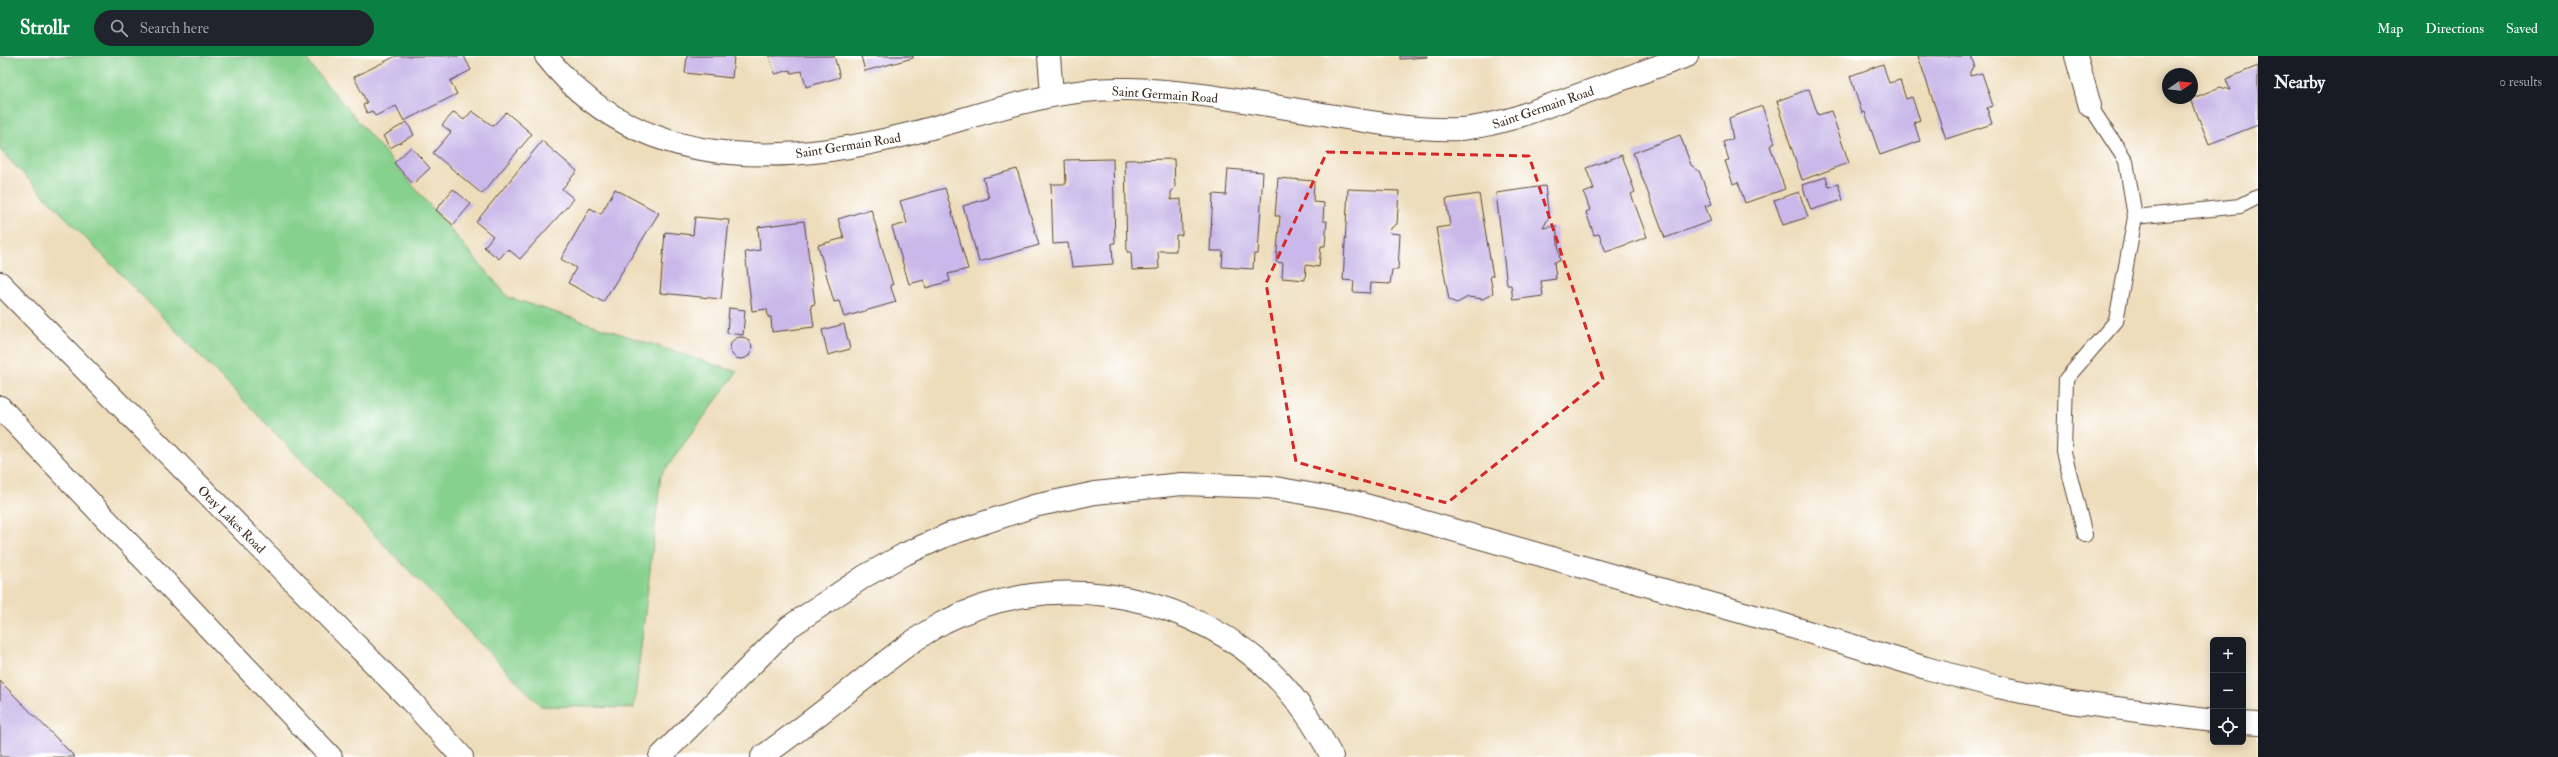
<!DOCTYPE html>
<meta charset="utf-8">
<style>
body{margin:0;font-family:"IM FELL Double Pica",serif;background:#20242c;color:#f1f3f6}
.controls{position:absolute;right:12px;bottom:12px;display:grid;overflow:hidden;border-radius:6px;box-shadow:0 2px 10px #0003}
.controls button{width:36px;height:36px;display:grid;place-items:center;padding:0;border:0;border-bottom:1px solid #363941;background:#171b24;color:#f1f3f6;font:20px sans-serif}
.compass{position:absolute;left:2162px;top:12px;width:36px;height:36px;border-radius:50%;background:#171b24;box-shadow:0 2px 10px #0003;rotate:76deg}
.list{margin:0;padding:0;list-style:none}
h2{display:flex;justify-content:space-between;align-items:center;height:52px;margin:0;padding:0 16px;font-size:17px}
h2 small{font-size:13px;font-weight:400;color:#9ea1a6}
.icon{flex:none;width:22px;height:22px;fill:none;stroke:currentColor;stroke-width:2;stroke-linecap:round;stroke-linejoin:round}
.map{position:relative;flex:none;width:2258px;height:701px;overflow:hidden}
header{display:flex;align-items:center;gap:24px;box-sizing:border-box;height:56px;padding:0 20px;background:#0b8043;color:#fff}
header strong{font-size:19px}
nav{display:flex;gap:22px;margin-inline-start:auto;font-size:14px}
.search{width:280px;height:36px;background:#20242c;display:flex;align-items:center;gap:10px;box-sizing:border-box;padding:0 14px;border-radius:22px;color:#9ea1a6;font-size:15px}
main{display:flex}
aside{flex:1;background:#171b24}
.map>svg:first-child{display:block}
</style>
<header>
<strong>Strollr</strong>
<div class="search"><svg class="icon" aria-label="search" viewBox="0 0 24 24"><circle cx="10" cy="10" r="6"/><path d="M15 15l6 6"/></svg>Search here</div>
<nav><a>Map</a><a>Directions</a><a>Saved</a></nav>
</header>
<main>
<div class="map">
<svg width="2258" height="701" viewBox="0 0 2258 701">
<rect width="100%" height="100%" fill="#fff"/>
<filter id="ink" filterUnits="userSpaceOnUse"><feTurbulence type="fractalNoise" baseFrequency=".025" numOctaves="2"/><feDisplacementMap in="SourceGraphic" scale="8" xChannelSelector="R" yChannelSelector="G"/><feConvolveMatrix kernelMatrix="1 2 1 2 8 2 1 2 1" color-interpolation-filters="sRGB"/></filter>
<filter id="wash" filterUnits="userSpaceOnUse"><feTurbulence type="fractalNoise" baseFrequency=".012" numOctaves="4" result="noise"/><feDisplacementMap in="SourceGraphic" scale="16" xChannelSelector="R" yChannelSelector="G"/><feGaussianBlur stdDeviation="0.9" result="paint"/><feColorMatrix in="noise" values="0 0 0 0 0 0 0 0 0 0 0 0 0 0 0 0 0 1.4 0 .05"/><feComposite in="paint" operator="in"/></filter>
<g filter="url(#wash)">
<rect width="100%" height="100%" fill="#edb"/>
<!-- green -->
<path fill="#87d18e" stroke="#617e56" d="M0 0H307L311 10 508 241 737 316 661 419 634 652 541 650 0 94Z"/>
<g id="blocks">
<!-- building -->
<g fill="#c9b8e9">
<path d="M396 0H464L471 14 450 25 457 38 404 65 396 50 375 60 372 55 367 57 363 49 367 47 354 21Z"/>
<path d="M687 0H734L732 22 685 17Z"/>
<path d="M769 0H834L840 21 806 31 802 15 791 17 790 14 775 18Z"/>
<path d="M861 0H913V2L865 15Z"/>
<path d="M1400 0H1427V1L1400 3Z"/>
<path d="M1918 0H1971L1974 9 1970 16V20L1982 17 1993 50 1987 52 1992 68 1946 83Z"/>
<path d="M1883 8 1889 27 1900 24 1906 43 1912 41 1920 64 1914 66 1920 85 1880 99 1865 56 1862 57 1850 20Z"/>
<path d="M2258 10V69L2209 88 2191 43 2220 31 2230 34 2226 23Z"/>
<path d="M1809 33 1818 59 1831 55 1849 107 1802 124 1780 57 1781 56 1777 45Z"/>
<path d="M1762 50 1775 87 1770 90 1785 133 1745 147 1738 126 1733 128 1725 105 1729 104 1723 86 1733 83 1729 62Z"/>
<path d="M472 55 493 70 506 56 532 78 482 138 433 97 451 76 442 69 454 56 464 64Z"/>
<path d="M407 66 414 79 390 92 383 80Z"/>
<path d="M1680 79 1691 109 1699 115 1712 148 1705 150 1711 165 1665 182 1633 97Z"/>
<path d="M542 85 577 115 562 133 574 143 520 203 508 193 499 203 484 191 493 180 476 166Z"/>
<path d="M411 91 430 112 413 128 394 107Z"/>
<path d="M1622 99 1635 136 1631 138 1647 181 1606 196 1599 178 1594 179 1586 156 1590 154 1584 137 1594 133 1586 112Z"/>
<path d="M1113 103 1115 187H1112L1113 208 1072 211 1068 187 1053 188 1051 128H1066L1065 104Z"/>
<path d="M1174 103 1175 132 1171 136V144L1181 143 1182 179H1176V195H1158L1159 213 1132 214 1131 196H1127L1125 104Z"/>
<path d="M1017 113 1039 189 979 206 963 150 989 142 983 122Z"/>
<path d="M1228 113 1263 116 1258 198H1254L1253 213 1222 211 1223 195H1210L1213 138 1226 139Z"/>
<path d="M1826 121 1829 131 1838 128 1843 144 1811 154 1802 129Z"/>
<path d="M1278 122 1314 125 1313 146 1324 147 1323 165H1327L1325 190H1321L1319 211 1306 209 1305 224 1282 222 1283 207 1276 206 1280 160H1275Z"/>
<path d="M1545 130 1549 161 1543 172 1556 170 1560 205 1554 206 1556 223 1541 225 1543 240 1513 244 1511 229H1507L1496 137Z"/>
<path d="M945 132 968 213 948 218 950 225 926 232 924 224 909 228 892 171 907 167 900 145Z"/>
<path d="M453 133 471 148 453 169 436 154Z"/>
<path d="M615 133 659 157 603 246 568 227 576 212 561 203 590 152 601 158Z"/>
<path d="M1348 133 1399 135 1397 168 1391 172 1390 177 1400 178 1398 214H1392L1390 228 1371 227 1370 237 1353 236 1354 225 1343 224Z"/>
<path d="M1799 136 1808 161 1783 169 1774 144Z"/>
<path d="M1479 138 1493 220H1490L1493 237 1483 243 1468 241 1457 247 1449 244 1436 172 1450 170 1446 143Z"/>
<path d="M871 153 893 229H890L896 246 844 261 839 245 834 246 818 189 844 182 838 163Z"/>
<path d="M695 161 729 164 721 243 660 237 665 176 693 179Z"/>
<path d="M804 165 815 248 811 249 814 271 772 276 771 261H768L767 253 752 255 745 196 760 194 758 171Z"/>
<path d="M729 252 745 254 743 279 727 277Z"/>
<path d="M844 268 850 293 828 299 822 274Z"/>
<circle cx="741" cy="292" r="11"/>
<path d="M0 625 75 701H0Z"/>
</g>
</g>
</g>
<g filter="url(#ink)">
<use href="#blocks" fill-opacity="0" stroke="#564536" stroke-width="1"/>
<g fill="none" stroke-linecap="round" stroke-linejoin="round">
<defs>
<g id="lane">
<path d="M2135 161 2240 150 2258 141"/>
<path d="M2085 479 2064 396 2066 323 2116 265 2135 161 2126 105 2090 50"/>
</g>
<g id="street">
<path d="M546 0C635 114 776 112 905 79 978 61 1050 31 1127 33 1185 34 1242 45 1299 54 1351 62 1406 75 1460 73 1478 72 1496 67 1514 62L1687 0"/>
<path d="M1049 0 1052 39"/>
<path d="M2076 0 2090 50"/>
</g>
<g id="primary">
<path d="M0 227 411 645 462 701"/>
<path d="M0 351 331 701"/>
</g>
<g id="highway">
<path d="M2243 667 2258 668"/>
<path d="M660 701 789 571 865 520 905 498 947 479 1034 450 1095 437 1182 428 1269 431 1355 446 1772 565 1926 612 1998 631 2071 646 2213 665"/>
<path d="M762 701C795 677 828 652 860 626 888 604 913 583 944 566 1046 514 1174 533 1260 606 1290 632 1313 665 1332 701"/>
</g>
</defs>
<!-- lane casing -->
<use href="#lane" stroke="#564536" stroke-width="16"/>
<!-- street casing -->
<use href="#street" stroke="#564536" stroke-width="24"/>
<!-- primary casing -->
<use href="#primary" stroke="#564536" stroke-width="24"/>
<!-- highway casing -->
<use href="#highway" stroke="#564536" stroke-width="24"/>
<!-- lane -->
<use href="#lane" stroke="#fff" stroke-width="14"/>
<!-- street -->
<use href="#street" stroke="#fff" stroke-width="22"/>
<!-- primary -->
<use href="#primary" stroke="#fff" stroke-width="22"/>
<!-- highway -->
<use href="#highway" stroke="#fff" stroke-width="22"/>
</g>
</g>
<!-- marked area -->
<path fill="none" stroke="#d62828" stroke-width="3" stroke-dasharray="8 5" stroke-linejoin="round" d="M1327 96 1529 100 1603 323 1447 447 1296 406 1266 227Z"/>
<g text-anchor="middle" stroke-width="4" stroke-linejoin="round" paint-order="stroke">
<!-- street labels -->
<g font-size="13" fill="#3b2a1e" stroke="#fff">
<text transform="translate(1165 38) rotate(4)" y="5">Saint Germain Road</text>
<text transform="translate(1543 51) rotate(-19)" y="5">Saint Germain Road</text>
<text transform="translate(848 89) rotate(-9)" y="5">Saint Germain Road</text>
<text transform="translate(232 463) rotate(45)" y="5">Otay Lakes Road</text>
</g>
</g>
</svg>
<div class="controls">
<button>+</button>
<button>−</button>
<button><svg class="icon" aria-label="locate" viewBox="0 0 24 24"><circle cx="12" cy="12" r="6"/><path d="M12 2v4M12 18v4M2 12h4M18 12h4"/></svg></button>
</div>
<svg class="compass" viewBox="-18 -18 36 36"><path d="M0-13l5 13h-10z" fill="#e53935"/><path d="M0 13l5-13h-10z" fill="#9ea1a6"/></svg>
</div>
<aside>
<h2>Nearby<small>0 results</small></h2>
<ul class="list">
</ul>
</aside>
</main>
